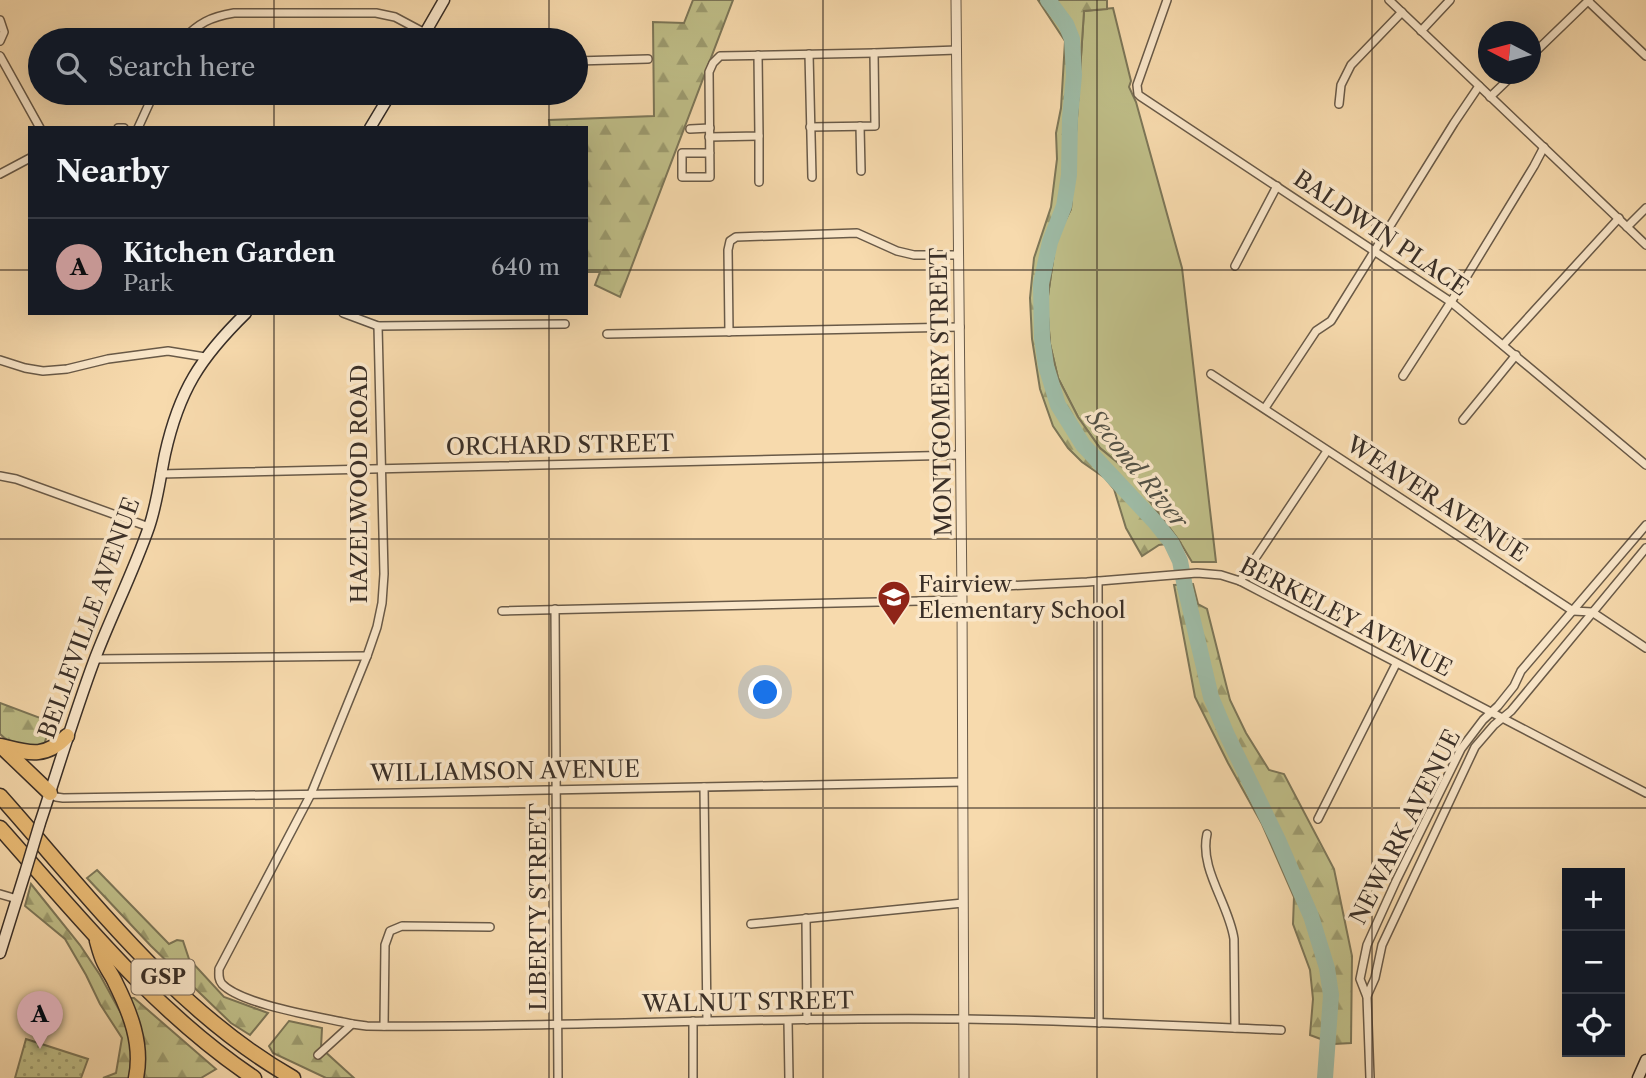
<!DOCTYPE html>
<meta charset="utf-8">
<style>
body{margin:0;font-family:"Libre Caslon Text",serif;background:#242831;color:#f1f3f6}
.controls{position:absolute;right:21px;bottom:21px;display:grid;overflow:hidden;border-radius:0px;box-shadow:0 7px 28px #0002}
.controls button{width:63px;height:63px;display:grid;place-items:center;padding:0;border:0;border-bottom:2px solid #363941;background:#171b24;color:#f1f3f6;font:35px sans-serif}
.compass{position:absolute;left:1478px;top:21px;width:63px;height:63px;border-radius:50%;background:#171b24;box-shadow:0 7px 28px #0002;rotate:276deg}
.you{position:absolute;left:766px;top:693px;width:24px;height:24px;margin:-18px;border:5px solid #fff;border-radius:50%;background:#1a73e8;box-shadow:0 0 0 10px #1a73e833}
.badge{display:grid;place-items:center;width:46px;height:46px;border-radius:50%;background:#c59692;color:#111;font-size:23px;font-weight:700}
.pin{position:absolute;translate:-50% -58px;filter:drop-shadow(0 2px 4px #0008)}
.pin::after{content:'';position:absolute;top:37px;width:24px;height:21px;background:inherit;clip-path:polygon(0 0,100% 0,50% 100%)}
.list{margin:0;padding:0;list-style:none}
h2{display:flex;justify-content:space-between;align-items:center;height:91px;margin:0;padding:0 28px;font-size:30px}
h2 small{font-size:23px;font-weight:400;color:#9ea1a6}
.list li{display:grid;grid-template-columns:46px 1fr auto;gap:21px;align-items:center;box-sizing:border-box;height:98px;padding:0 28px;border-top:2px solid #363941}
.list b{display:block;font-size:26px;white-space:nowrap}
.list p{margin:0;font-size:23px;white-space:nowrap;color:#9ea1a6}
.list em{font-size:23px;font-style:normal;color:#9ea1a6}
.icon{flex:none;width:38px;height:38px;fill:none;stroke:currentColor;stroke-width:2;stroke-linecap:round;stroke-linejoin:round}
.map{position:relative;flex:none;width:1646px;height:1078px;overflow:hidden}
.search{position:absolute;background:#171b24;box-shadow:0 7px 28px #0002;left:28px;top:28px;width:560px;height:77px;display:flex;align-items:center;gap:18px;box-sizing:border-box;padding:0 24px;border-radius:38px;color:#9ea1a6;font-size:26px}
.panel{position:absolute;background:#171b24;box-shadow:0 7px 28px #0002;left:28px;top:126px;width:560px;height:189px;border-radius:0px}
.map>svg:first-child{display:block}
</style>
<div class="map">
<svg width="1646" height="1078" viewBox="0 0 1646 1078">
<defs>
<pattern id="forest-firs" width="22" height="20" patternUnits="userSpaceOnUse" patternTransform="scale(1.75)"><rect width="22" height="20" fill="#bfbe88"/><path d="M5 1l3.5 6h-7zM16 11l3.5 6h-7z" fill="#9c9b6f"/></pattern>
<pattern id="garden-dots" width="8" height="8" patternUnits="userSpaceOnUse" patternTransform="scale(1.75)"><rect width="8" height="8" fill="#bfbe88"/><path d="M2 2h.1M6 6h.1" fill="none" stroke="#9c9b6f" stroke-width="1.8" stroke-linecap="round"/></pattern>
</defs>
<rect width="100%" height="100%" fill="#f7daad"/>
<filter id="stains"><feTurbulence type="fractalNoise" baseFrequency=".00286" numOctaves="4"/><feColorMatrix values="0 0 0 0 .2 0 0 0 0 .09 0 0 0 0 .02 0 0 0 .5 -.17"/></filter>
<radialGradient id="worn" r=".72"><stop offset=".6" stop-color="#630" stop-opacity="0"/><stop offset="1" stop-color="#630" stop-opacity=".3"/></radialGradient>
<!-- green -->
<path fill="#bfbe88" stroke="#7c7658" stroke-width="2" d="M1113 8 1131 81 1129 87 1136 102 1182 268 1216 562H1192L1180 542 1145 495 1135 477 1100 448 1078 417 1058 378 1050 344 1047 303 1056 239 1071 209 1084 11Z"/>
<!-- forest -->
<g fill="url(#forest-firs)" stroke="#7c7658" stroke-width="2">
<path d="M693 0H733L620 297 595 285 600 272H586V128H550L549 120 654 116 653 22 684 23Z"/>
<path d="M1038 0H1107V9L1084 11 1071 209 1056 239 1047 303 1050 344 1058 378 1078 417 1100 448 1135 477 1145 495 1180 542 1159 545 1142 556 1126 528 1114 489 1105 478 1082 462 1068 448 1053 426 1040 389 1032 339 1030 298 1034 258 1051 207 1057 159 1056 133 1061 108 1065 41Z"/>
<path d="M1193 584 1198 604 1207 609 1230 700 1246 733 1269 770 1284 774 1334 869 1352 956 1351 1043 1334 1044 1310 1035 1313 999 1310 970 1293 924 1294 897 1262 824 1228 763 1195 697 1174 585Z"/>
<path d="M0 703 51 722 44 745C26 747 14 748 0 734Z"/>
<path d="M97 870 169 944 177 940 183 941 189 959 224 997 268 1013 250 1035 231 1023 151 946 87 878Z"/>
<path d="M31 884 80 945 100 975 123 1017 134 1053 129 1078H103L116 1073 122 1038 100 1004 86 975 65 939 25 906Z"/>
<path d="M127 998H134L216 1069 201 1078H141Z"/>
<path d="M289 1021 322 1028 321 1048 354 1078H326L273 1053 269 1046Z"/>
</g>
<!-- garden -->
<path fill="url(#garden-dots)" stroke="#7c7658" stroke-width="2" d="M26 1039 88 1059 81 1078H15Z"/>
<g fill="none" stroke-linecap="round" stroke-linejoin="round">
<!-- river -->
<path stroke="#9ebba6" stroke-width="16" d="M1048 0 1066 24 1072 39 1074 75 1070 118 1069 175 1064 206 1050 242 1041 284 1042 338 1046 366 1058 405 1083 445 1155 522 1171 542 1180 561 1185 587 1211 697 1227 735 1278 840 1311 916 1327 968 1331 995 1325 1078"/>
<defs>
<g id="minor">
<path d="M1167 0 1137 85 1138 94 1140 96 1451 302 1646 465"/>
<path d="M1389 0 1646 245"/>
<path d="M1588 1 1646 56"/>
<path d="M0 20 4 32 0 41"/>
<path d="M1421 31 1450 0"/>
<path d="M182 40C199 23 210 17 234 13H376L395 17 425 33"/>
<path d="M809 54 812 177"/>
<path d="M0 56 40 128"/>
<path d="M1530 57 1589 0"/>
<path d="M576 61 648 59"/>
<path d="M1490 97 1514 74"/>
<path d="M1339 104 1341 85 1351 65 1402 12"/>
<path d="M860 126 861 171"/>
<path d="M810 127 875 126 874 53"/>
<path d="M118 128H124"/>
<path d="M138 128 154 93"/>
<path d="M690 129 710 128"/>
<path d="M759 136V182"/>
<path d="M709 137 759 136 758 55"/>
<path d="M710 153H682V177H710L709 72 713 63 720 56 874 53 957 50"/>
<path d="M0 174 30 158"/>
<path d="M1627 227 1646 208"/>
<path d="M1235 266 1277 186"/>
<path d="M343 313 378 326 565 324"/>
<path d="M378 326 384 574 382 603 377 627 367 656 311 794 219 969C219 975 218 979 222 984 242 1005 321 1017 352 1024L367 1026C566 1028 765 1016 964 1019 1070 1020 1176 1026 1281 1030"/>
<path d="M729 332 728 250 730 241 736 237 857 233 897 251 914 255H959"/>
<path d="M607 334 960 327"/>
<path d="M1503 345 1619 218"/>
<path d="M0 360 25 368 43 371 67 369 108 359 168 351 205 357"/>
<path d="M1211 374 1573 611 1592 612 1646 648"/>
<path d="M1403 376 1456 294 1534 166 1544 147"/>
<path d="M1265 408 1316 331 1331 321 1454 123 1479 86"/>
<path d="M1463 420 1516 355"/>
<path d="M160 474 961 455"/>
<path d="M0 476 16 479 149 527"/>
<path d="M1098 581 1099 1023"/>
<path d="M1240 581 1327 451"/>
<path d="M962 588 1087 582 1197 573 1221 575 1240 581 1646 793"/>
<path d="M555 609 558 1078"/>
<path d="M502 611 962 600"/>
<path d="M95 659 367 656"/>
<path d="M704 787 707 1021"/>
<path d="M50 793 56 797 63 798 398 793 963 782"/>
<path d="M1318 819 1396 664"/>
<path d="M1207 834C1199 869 1229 904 1234 939L1235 1028"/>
<path d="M0 894 17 899"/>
<path d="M806 918 807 1020"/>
<path d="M751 924 963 903"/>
<path d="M1367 996 1375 978 1382 945 1475 747 1494 725 1511 711 1646 548"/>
<path d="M693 1021V1078"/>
<path d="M788 1021 789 1078"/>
<path d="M384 1026 385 945 390 931 402 926 490 927"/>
<path d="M318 1055 352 1024"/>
<path d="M1370 1078 1367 997 1360 979 1367 945 1396 881 1461 749 1483 720 1498 706 1514 686 1521 671 1646 525"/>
</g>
<path id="tertiary" d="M956 0 962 600 964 1078"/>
<g id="secondary">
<path d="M421 40 444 0"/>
<path d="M370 128 391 93"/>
<path d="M40 823C58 769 74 715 94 661 111 616 133 573 149 527 157 504 160 478 165 454 179 391 200 358 246 313"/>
<path d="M0 953 25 873"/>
<path d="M1638 1078 1646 1060"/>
</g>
<g id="motorway">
<path d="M1 746C29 753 45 759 67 736"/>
<path d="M3 748 50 793"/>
<path d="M0 796C89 896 175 1011 293 1078"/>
<path d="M0 828C79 917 154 1011 254 1078"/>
<path d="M97 941C99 948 101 956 104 962 107 969 112 975 115 982 130 1012 143 1044 136 1078"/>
</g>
</defs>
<!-- minor casing -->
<use href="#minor" stroke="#695a48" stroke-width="10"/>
<!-- tertiary casing -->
<use href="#tertiary" stroke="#695a48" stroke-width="11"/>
<!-- secondary casing -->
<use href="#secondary" stroke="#3a2f27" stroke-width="13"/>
<!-- motorway casing -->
<use href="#motorway" stroke="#3a2f27" stroke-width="17"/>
<!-- minor -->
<use href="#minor" stroke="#fae7ca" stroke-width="7"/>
<!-- tertiary -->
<use href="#tertiary" stroke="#fae7ca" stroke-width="9"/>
<!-- secondary -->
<use href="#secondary" stroke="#fae7ca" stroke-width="10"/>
<!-- motorway -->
<use href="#motorway" stroke="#ecbd76" stroke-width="14"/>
<defs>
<path id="secondary-bridge" d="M25 873 40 823"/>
</defs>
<!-- secondary-bridge casing -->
<use href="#secondary-bridge" stroke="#3a2f27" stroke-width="13" stroke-linecap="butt"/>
<!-- secondary-bridge -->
<use href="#secondary-bridge" stroke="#fae7ca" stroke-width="10"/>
</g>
<!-- grid -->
<path fill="none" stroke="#3a2f27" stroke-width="2" stroke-opacity="0.55" d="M274 0V40M549 0V40M823 0V1078M1097 0V1078M1372 0V1078M274 93V128M549 93V128M0 270H30M586 270H1646M274 313V1078M549 313V1078M0 539H1646M0 808H1646"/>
<!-- icons -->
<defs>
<symbol id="school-pin" viewBox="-11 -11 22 30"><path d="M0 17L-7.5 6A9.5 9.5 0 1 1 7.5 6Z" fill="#8f2418" stroke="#fae7ca"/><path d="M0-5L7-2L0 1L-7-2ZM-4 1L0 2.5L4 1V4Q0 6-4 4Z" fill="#fff"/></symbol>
</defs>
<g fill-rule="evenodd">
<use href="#school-pin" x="875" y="578" width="38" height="52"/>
</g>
<g text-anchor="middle" stroke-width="7" stroke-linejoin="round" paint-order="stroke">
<!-- shield labels -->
<rect fill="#fae7ca" stroke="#746658" stroke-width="2" x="131.5" y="959.5" width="63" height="35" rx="5"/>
<g font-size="21" font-weight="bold" fill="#3a2f27">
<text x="163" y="984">GSP</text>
</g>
<!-- street labels -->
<g font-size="23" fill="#3a2f27" stroke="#fae7ca">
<text transform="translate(1381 233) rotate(34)" y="8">BALDWIN PLACE</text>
<text transform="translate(941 392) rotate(-91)" y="8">MONTGOMERY STREET</text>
<text transform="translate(560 445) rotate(-1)" y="8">ORCHARD STREET</text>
<text transform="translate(359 484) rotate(-90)" y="8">HAZELWOOD ROAD</text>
<text transform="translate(1437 499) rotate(33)" y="8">WEAVER AVENUE</text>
<text transform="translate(1346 617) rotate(27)" y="8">BERKELEY AVENUE</text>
<text transform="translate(89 618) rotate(-70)" y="8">BELLEVILLE AVENUE</text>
<text transform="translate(505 771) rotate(-1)" y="8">WILLIAMSON AVENUE</text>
<text transform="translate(1405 827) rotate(-63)" y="8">NEWARK AVENUE</text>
<text transform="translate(538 907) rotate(-90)" y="8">LIBERTY STREET</text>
<text transform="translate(748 1002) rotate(-1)" y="8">WALNUT STREET</text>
</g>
<!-- poi labels -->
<g font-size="23" fill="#3a2f27" stroke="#fae7ca" text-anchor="start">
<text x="918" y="592">Fairview<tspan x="918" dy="26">Elementary School</tspan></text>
</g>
<!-- water labels -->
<g font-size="24" font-style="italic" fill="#535247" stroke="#fae7ca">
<text transform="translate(1137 469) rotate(51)" y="8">Second River</text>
</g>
</g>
<rect width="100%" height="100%" filter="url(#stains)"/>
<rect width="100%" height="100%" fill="url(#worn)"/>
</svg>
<div class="controls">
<button>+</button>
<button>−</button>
<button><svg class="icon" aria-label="locate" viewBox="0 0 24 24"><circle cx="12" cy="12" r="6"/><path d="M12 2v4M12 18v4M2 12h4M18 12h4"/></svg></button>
</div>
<svg class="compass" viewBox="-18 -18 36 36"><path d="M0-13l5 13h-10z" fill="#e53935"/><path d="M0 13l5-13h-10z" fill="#9ea1a6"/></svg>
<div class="you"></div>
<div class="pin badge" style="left:40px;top:1049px">A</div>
<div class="search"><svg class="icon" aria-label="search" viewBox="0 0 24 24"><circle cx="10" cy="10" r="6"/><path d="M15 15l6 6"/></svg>Search here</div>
<section class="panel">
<h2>Nearby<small></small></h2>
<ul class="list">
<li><span class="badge">A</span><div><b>Kitchen Garden</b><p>Park</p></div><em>640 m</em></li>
</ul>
</section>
</div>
